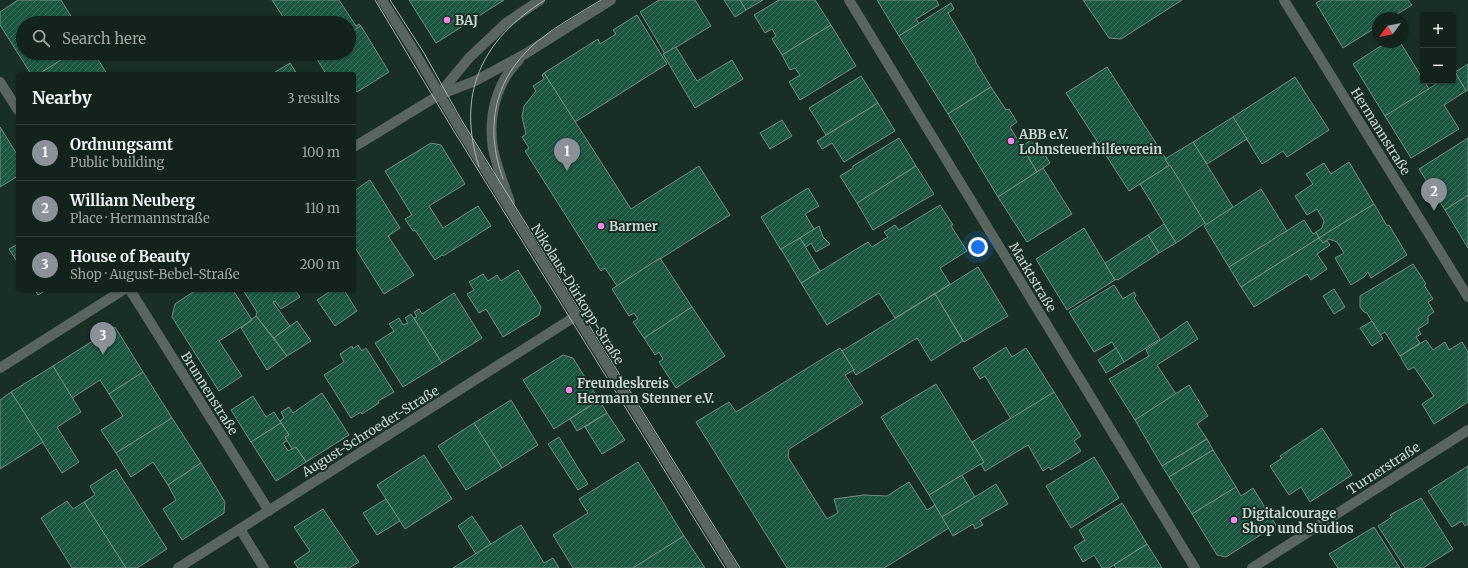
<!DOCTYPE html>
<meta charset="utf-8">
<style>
body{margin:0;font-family:Merriweather,serif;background:#202f29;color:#f1f3f6}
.controls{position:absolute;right:12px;top:12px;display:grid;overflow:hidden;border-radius:4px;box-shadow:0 1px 3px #0004}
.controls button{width:36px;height:36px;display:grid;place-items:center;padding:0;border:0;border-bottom:1px solid #32403b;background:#13231c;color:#f1f3f6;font:20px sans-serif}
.compass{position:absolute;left:1372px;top:12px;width:36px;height:36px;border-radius:50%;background:#13231c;box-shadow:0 1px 3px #0004;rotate:238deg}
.you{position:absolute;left:978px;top:247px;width:14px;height:14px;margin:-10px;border:3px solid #fff;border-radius:50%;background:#1a73e8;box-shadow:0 0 0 6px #1a73e833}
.badge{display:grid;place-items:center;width:26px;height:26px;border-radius:50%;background:#8c9099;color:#fff;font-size:13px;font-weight:700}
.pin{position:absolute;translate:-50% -33px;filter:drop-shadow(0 1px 2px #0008)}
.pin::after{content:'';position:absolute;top:21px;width:14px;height:12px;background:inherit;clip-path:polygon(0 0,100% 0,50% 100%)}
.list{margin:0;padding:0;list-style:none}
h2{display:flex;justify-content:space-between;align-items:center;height:52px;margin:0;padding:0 16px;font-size:17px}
h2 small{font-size:13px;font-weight:400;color:#9da4a3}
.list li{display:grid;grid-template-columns:26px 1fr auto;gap:12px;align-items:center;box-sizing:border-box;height:56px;padding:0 16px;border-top:1px solid #32403b}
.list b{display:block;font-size:15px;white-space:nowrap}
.list p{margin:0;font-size:13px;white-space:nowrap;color:#9da4a3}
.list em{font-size:13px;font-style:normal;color:#9da4a3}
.icon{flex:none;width:22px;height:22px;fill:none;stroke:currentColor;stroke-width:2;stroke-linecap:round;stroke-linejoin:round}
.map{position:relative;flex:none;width:1468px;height:568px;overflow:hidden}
.search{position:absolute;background:#13231c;box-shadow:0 1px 3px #0004;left:16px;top:16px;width:340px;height:44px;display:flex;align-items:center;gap:10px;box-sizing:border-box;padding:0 14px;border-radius:22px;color:#9da4a3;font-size:15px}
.panel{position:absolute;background:#13231c;box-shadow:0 1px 3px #0004;left:16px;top:72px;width:340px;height:220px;border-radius:4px}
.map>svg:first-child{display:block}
</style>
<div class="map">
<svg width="1468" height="568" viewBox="0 0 1468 568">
<defs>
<pattern id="building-hatch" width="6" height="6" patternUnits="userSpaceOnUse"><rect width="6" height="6" fill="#1c5740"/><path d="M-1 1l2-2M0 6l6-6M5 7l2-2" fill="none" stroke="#3c6e5a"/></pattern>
</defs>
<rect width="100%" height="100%" fill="#192f25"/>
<!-- building -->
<g fill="url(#building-hatch)" stroke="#738c80">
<path d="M18 0H61L75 23H23V53H72L39 74H31L0 25V12Z"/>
<path d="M272 0H339L356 26 359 24 361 26 349 33V23H287Z"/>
<path d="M409 0H504L436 43Z"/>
<path d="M659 0H695L711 26 665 54 640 12Z"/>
<path d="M724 0H740L746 10 735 17Z"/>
<path d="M740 0H763L746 10Z"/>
<path d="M779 0H815L831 25 782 55 772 39 776 36 772 29 765 33 754 15Z"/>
<path d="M877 0H936L939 5 916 19 919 24 899 36Z"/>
<path d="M1083 0H1182L1121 39 1109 38Z"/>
<path d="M1321 0H1408L1412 5 1391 18H1378V26L1343 48 1316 3Z"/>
<path d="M951 3 954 9 948 13 976 60 975 61 991 87 948 114 899 36Z"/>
<path d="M637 15 667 64 575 122 544 73 598 39 600 44 616 34 613 30Z"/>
<path d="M831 25 856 66 800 100 789 82 800 75 795 68 790 70 782 55Z"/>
<path d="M361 26 389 72 357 92 354 87V74H326L314 54 316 53H349V33Z"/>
<path d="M1387 42H1400L1429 89 1385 116 1353 64Z"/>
<path d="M676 47 697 81 732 60 743 79 695 108 663 54Z"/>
<path d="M72 53H94L107 74H39Z"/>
<path d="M290 63 297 74H272Z"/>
<path d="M1468 64V90L1466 91 1455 72Z"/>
<path d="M1107 67 1170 165 1129 191 1066 93Z"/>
<path d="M1455 72 1466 91 1444 105 1459 129 1411 158 1385 116 1441 81H1453V73Z"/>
<path d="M544 73 631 209 699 166 730 215 617 286 605 268 601 271 525 151 529 148 522 137 526 134 522 116 524 106 536 91 533 86 544 79 542 75Z"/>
<path d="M861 76 878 103 826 135 809 108Z"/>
<path d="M1295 77 1329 130 1287 157 1283 151 1262 164 1233 117Z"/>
<path d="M991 87 1006 110 1009 109 1017 122 1010 127 1037 172 998 197 948 114Z"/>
<path d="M878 103 895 131 844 162 832 143 822 149 817 141Z"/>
<path d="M1233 117 1247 139 1207 164 1193 142Z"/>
<path d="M782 120 792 136 770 149 760 133Z"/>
<path d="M0 127 18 156V176L0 187Z"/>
<path d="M899 138 916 166 857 203 840 176 853 168V166Z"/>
<path d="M1034 138 1050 163 1037 172 1022 146Z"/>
<path d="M1468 138V195L1445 210 1419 169Z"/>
<path d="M1193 142 1233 207 1206 225 1165 159Z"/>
<path d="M431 143 441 145 465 184 429 206 443 228 478 206 491 226 443 256 442 255 435 260 415 230 413 231 405 219 412 215 385 171Z"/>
<path d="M1349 162 1374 204 1319 238 1316 232 1322 228 1324 221 1317 209 1307 215 1295 196 1313 184 1306 174 1324 163 1331 174Z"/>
<path d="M1170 165 1205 223 1176 243 1140 184Z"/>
<path d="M916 166 934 194 873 230 857 203Z"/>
<path d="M1043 168 1072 214 1027 242 998 197Z"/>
<path d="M370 180 400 228 388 236 414 275 384 294 354 246V191Z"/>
<path d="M808 188 819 206 805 214 814 229 781 250 761 217Z"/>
<path d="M1261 189 1287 231 1229 267 1204 226Z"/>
<path d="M1468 195V248L1445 210Z"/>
<path d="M1374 204 1387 226 1389 225 1407 255 1371 278 1368 272 1364 277 1351 285 1335 258 1344 253 1337 242 1329 239 1323 243 1319 238Z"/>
<path d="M940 205 953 225 951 226 967 251 940 268 950 284 895 318 879 293 827 325 801 283 868 242 872 247 888 237 884 232 895 225 899 230Z"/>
<path d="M1304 220 1313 234 1316 232 1319 238 1241 287 1229 267Z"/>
<path d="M1164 224 1176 243 1159 253 1148 235Z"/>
<path d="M819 226 823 237 830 244 816 252 811 243 806 247 800 238Z"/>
<path d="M1084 228 1115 280 1067 310 1036 259Z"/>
<path d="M1148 235 1159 253 1118 280 1117 279 1115 280 1105 263Z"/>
<path d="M800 238 820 271 801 283 781 249Z"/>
<path d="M1319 238 1323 243 1327 241 1330 245 1317 254 1327 269 1311 280 1307 274 1254 307 1241 287Z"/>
<path d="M18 244V263L9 249Z"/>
<path d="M660 258 692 307 644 338 633 322 638 319 634 313 629 316 612 289Z"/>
<path d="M1413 264 1426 284 1424 285 1433 299 1428 302 1434 312 1428 316V323L1418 329 1421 334 1416 337 1420 343 1400 356 1385 332 1380 335 1367 313 1364 312 1360 307V296Z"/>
<path d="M978 267 1008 316 964 342 935 294Z"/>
<path d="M518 270 541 307 539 315 503 337 486 309 479 313 467 294 474 290 469 282 483 274 488 281 497 275 501 281Z"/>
<path d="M1114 285 1123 299 1134 292 1136 296 1134 298 1160 339 1124 362 1112 342 1094 352 1069 312Z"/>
<path d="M1334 289 1345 307 1334 314 1323 296Z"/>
<path d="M35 290H46L38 295Z"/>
<path d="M196 290H233L252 320 219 341 242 376 219 391 172 317 175 304Z"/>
<path d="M243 290H295L300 297 281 309 275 301 273 302 290 326 274 338 256 316 257 312Z"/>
<path d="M332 290H344L357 311 335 326 317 300Z"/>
<path d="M454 293 482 338 442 363 414 318 417 317 414 312 419 309 422 314Z"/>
<path d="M935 294 963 341 931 361 917 338 856 375 842 351Z"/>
<path d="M692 307 725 356 676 388 659 362 663 359 659 352 655 355 644 338Z"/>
<path d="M411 314 442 363 403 387 375 343 394 331 389 324 399 318 403 325 408 323 405 318Z"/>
<path d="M256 316 287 356 267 370 241 328 252 320V319Z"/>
<path d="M297 321 311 341 287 356 274 338Z"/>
<path d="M1187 321 1198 339 1157 365 1176 394 1135 420 1109 379 1149 356 1146 350Z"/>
<path d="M1372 321 1383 339 1372 346 1360 328Z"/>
<path d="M115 327 143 372 109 394 100 380 72 398 53 366Z"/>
<path d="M1426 340 1433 350 1445 342 1449 350 1462 342 1468 352V402L1434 424 1422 404 1434 396 1414 367 1408 370 1400 356Z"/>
<path d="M358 345 362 351 366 348 394 392 378 401 379 403 362 414 361 412 351 418 324 375 344 362 340 354 352 346 353 349Z"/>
<path d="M1006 347 1012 357 1026 348 1054 392 1011 419 985 376 980 379 973 368Z"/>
<path d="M840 348 854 370 845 375 863 403 789 449 788 457 827 519 838 513 834 499 864 495 887 496 909 482 927 510 935 505 949 528 884 568H787L696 422 729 402 736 412Z"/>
<path d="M1116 348 1124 362 1106 373 1098 360Z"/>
<path d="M563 355 573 358 599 400 554 429 523 380Z"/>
<path d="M53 366 81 412 57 427 79 462 62 473 11 392Z"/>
<path d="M143 372 172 418 116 453 101 430 123 416 109 394Z"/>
<path d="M936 384 984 462 929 495 881 417Z"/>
<path d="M1189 385 1208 416 1197 424 1207 439 1162 466 1135 420Z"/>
<path d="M11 392 43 442 0 469V400Z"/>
<path d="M1054 392 1081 436 1074 441 1081 451 1051 470 1049 467 1043 471 1028 445 985 471 981 464 984 462 972 442Z"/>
<path d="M322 393 349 435 306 462 296 447 292 449 285 437 289 435 280 421 284 418 281 412 289 407 293 413Z"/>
<path d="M253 396 266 417 274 412 281 423 251 442 231 410Z"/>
<path d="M511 400 538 445 502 468 474 423Z"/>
<path d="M599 400 607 413 577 431 570 419Z"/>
<path d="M607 413 625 440 602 454 585 427Z"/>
<path d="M172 418 201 463 168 485 153 462 131 477 116 453Z"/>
<path d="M281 423 289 435 285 437 287 441 283 443 288 451 296 447 306 462 276 481 251 442Z"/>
<path d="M474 423 502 468 466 490 438 446Z"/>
<path d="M1322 428 1352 475 1310 502 1301 487 1289 495 1270 466 1282 458 1280 456Z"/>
<path d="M559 437 588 484 578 490 548 444Z"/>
<path d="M1207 439 1213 450 1169 477 1162 466Z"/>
<path d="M1213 450 1236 487 1192 514 1169 477Z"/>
<path d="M424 455 452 499 405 529 377 485Z"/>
<path d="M1094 457 1119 498 1071 528 1046 486Z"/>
<path d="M638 462 684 536 633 568H573L553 535 588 513 579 499Z"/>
<path d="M201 463 225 502 224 513 182 540 163 509 176 500 168 485Z"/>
<path d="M1468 466V524L1465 526 1462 521 1452 527 1428 491Z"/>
<path d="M116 469 167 549 137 568H126L84 502 95 495 90 486Z"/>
<path d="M962 475 975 497 942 517 929 495Z"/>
<path d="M996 484 1008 504 980 520 983 525 975 529 973 524 953 536 942 517Z"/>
<path d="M1236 487 1241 496 1253 488 1276 525 1226 557 1217 555 1192 514Z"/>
<path d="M1421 498 1453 549 1423 568H1405L1378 526 1392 517 1390 515Z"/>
<path d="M386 499 400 521 377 535 363 513Z"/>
<path d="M67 501 73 509 84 502 126 568H72L41 518Z"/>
<path d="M1122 503 1147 544 1109 568H1102L1094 555 1083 562 1074 547 1085 540 1079 530Z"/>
<path d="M323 509 359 562 349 568H298L294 562 310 551 294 527Z"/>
<path d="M472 516 491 544 476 554 458 526Z"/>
<path d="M521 525 544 563 553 558 559 568H453Z"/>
<path d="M1374 527 1400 568H1338L1329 554Z"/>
<path d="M684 536 705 568H633Z"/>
<path d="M1147 544 1162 568H1116L1114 565Z"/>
</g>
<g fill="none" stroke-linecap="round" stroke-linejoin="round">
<!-- minor -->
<g stroke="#5b6560" stroke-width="10">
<path d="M382 0 411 46 457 124 733 568"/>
<path d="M849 0 1195 568"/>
<path d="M1284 0 1468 297"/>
<path d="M0 82 18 110"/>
<path d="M440 93 469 58 506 23 540 0"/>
<path d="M354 147 439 95 475 81 525 54 611 0"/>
<path d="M510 202C504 185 497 167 493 149 488 117 496 83 519 60"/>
<path d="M130 290 269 511"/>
<path d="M0 368 123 290"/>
<path d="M240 529 264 568"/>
<path d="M178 568 576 316"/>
<path d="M1252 568 1468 430"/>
</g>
<!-- tram -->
<g stroke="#a6b5ad" stroke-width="1">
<path d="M375 0 452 128 725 568"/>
<path d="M390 0 424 53 462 121 740 568"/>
<path d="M479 167C456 94 481 40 545 0"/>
<path d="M503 179C484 126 494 77 539 40 558 25 580 13 601 0"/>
</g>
</g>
<!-- markers -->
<g fill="#f688ed" stroke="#192f25" stroke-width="1.5">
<circle cx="447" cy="20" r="4"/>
<circle cx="1011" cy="141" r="4"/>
<circle cx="601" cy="226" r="4"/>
<circle cx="569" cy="390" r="4"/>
<circle cx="1234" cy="520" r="4"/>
</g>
<g text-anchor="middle" stroke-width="4" stroke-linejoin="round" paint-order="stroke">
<!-- poi labels -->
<g font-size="13" font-weight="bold" fill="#c8d5ce" stroke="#192f25" text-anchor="start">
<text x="455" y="25">BAJ</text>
<text x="1019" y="139">ABB e.V.<tspan x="1019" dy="15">Lohnsteuerhilfeverein</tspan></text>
<text x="609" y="231">Barmer</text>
<text x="577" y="388">Freundeskreis<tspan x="577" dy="15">Hermann Stenner e.V.</tspan></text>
<text x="1242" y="518">Digitalcourage<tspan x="1242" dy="15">Shop und Studios</tspan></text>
</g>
<!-- street labels -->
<g font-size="13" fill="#c8d5ce" stroke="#192f25">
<text transform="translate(1381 131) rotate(58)" y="5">Hermannstraße</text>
<text transform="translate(1033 277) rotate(59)" y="5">Marktstraße</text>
<text transform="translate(578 294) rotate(58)" y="5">Nikolaus-Dürkopp-Straße</text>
<text transform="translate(210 393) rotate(58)" y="5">Brunnenstraße</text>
<text transform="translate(370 431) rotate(-32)" y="5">August-Schroeder-Straße</text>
<text transform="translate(1383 468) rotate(-33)" y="5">Turnerstraße</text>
</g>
</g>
</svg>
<div class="controls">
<button>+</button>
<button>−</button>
</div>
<svg class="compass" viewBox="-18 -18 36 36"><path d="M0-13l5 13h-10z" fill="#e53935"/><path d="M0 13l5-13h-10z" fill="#9da4a3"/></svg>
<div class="you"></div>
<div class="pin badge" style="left:567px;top:171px">1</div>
<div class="pin badge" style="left:1434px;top:211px">2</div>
<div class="pin badge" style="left:103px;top:355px">3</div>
<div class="search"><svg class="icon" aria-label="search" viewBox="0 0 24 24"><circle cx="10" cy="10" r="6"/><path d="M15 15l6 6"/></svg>Search here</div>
<section class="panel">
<h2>Nearby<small>3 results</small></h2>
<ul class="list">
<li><span class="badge">1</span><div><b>Ordnungsamt</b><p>Public building</p></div><em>100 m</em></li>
<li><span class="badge">2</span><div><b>William Neuberg</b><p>Place · Hermannstraße</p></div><em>110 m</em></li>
<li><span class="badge">3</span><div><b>House of Beauty</b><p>Shop · August-Bebel-Straße</p></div><em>200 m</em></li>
</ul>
</section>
</div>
